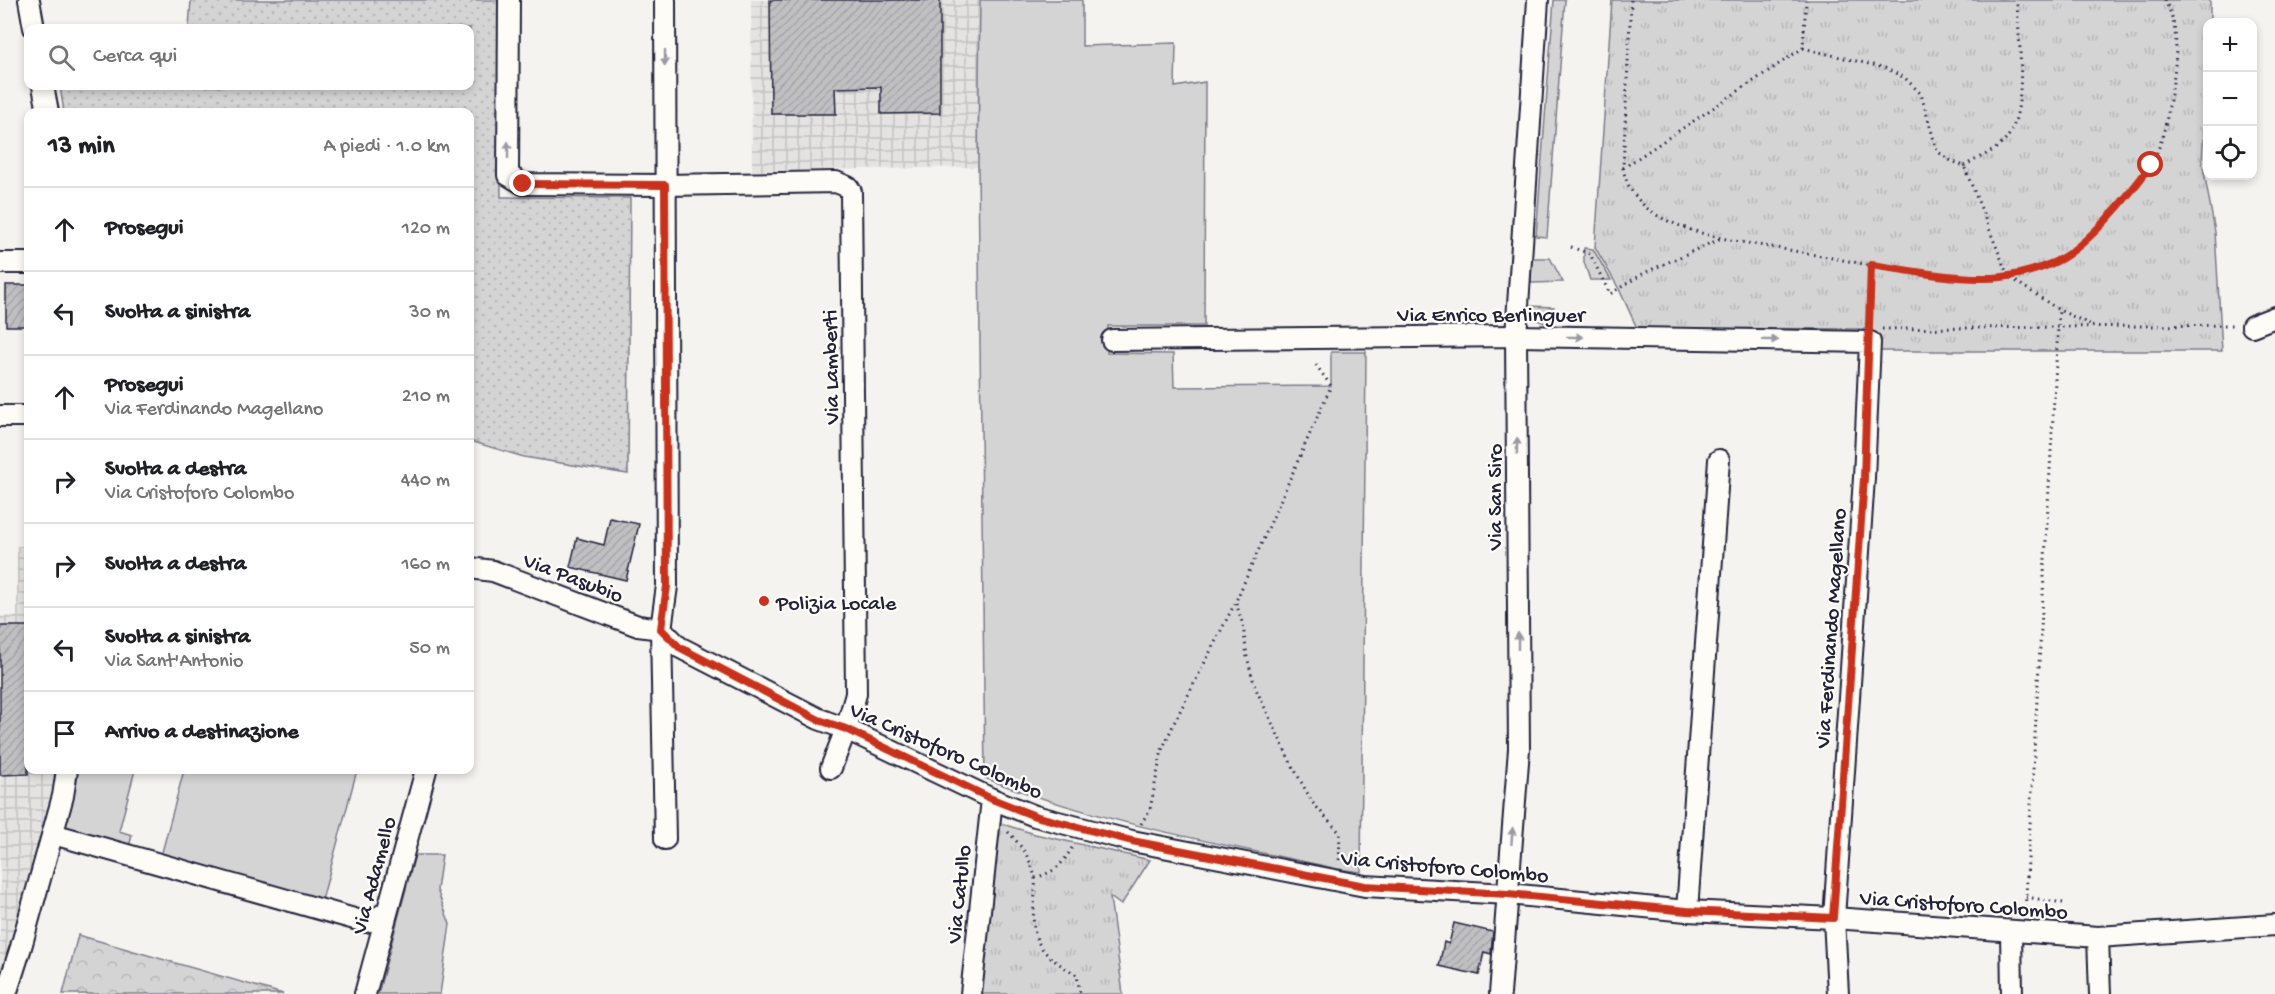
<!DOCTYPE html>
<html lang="it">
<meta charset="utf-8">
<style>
body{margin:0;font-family:"Gochi Hand",sans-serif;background:#f6f6f6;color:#202124}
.controls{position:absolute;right:18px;top:18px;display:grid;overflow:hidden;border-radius:12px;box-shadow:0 3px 9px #0003}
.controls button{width:54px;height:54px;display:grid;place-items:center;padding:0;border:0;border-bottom:2px solid #e0e0e0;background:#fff;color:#202124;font:30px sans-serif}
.stop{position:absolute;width:18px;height:18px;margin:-14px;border:4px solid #c8321e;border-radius:50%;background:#fff}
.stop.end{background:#c8321e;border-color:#fff;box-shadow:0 2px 6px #0008}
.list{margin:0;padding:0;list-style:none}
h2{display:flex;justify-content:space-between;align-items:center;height:78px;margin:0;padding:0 24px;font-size:26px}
h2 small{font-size:20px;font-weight:400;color:#757577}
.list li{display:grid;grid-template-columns:39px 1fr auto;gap:18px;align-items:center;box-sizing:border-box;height:84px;padding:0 24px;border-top:2px solid #e0e0e0}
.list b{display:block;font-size:22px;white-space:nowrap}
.list p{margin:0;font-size:20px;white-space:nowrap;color:#757577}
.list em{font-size:20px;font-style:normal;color:#757577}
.icon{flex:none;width:33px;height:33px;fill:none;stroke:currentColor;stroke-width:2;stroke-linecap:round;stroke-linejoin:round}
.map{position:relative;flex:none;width:2275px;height:994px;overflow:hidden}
.search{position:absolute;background:#fff;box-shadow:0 3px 9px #0003;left:24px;top:24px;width:450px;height:66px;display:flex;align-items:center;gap:15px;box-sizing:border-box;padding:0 21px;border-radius:12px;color:#757577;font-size:22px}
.panel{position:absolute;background:#fff;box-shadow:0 3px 9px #0003;left:24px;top:108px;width:450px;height:666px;border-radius:12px}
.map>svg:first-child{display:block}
</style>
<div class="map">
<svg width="2275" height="994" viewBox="0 0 2275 994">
<defs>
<pattern id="industrial-grid" width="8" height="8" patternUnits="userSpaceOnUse" patternTransform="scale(1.5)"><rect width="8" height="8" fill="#e4e3e2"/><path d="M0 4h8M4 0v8" fill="none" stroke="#c3c2c3"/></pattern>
<pattern id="forest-crowns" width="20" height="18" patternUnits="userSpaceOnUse" patternTransform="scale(1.5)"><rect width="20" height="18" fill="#d5d4d5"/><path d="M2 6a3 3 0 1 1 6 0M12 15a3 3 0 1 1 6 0" fill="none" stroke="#b7b6b8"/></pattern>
<pattern id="park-tufts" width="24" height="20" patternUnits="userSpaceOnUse" patternTransform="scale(1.5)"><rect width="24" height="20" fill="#d5d4d5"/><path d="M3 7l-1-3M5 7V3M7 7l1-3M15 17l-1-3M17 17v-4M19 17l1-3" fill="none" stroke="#b7b6b8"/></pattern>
<pattern id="garden-dots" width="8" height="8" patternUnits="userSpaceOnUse" patternTransform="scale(1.5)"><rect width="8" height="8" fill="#d5d4d5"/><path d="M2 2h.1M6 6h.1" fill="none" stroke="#b7b6b8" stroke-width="1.8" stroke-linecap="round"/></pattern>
<pattern id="building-hatch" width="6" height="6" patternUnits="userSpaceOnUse" patternTransform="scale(1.5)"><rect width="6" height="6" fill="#c0bfc2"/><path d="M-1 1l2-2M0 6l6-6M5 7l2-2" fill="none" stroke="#a5a4a8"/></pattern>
</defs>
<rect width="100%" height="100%" fill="#f4f3ef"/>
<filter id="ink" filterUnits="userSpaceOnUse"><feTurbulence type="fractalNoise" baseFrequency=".0167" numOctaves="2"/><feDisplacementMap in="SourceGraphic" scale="12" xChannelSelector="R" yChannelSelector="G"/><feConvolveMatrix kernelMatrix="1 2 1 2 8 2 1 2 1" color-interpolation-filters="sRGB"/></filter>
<g filter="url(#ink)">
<!-- industrial -->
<g fill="url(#industrial-grid)">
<path d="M751 0H980L978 167 752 171Z"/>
<path d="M17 546H28V770H74L20 994H0V616H17Z"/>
</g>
<!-- grass -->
<g fill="#d5d4d5" stroke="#7c7b88" stroke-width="1.5">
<path d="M980 0H1082V46L1176 43 1175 87 1205 82 1204 326H1108L1107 353 1173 354 1174 387 1331 386V352H1366L1361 872 1338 869C1219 843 1099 823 985 778L978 167Z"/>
<path d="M1554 0H1565L1547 237 1536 236Z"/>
<path d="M1584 248 1593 249 1611 280H1590L1584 262Z"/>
<path d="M1531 258H1550L1563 282 1531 283Z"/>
<path d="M1528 306 1554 307 1545 323 1532 318Z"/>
<path d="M74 770H135L119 831 132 835 129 847 67 830 62 825Z"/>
<path d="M184 770H357L322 900 161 856Z"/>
<path d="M415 855H442L437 890 450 924 440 994H378Z"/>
</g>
<!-- forest -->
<path fill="url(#forest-crowns)" stroke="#7c7b88" stroke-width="1.5" d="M78 935 283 994H63Z"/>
<!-- park -->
<g fill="url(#park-tufts)" stroke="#7c7b88" stroke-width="1.5">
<path d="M1612 0H2210V22H2208L2207 84 2202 161 2215 232 2222 351H1881L1868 329 1637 328 1619 289 1595 247Z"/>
<path d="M999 823 1035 834 1150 860 1121 905 1110 897 1123 994H982Z"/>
</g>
<!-- garden -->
<path fill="url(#garden-dots)" stroke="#7c7b88" stroke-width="1.5" d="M191 0H499L501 197 630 198 628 474 524 457 470 441V112H64L60 86H470V28H189Z"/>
<!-- building -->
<g fill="url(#building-hatch)" stroke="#22223b" stroke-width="1.5">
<path d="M770 0H940V113L881 114V87L835 88 836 114H771Z"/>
<rect x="6" y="285" width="22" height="41"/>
<path d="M610 518 639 524 626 580 570 567 577 538 604 545Z"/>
<path d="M0 626H28V774L0 775Z"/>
<path d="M1454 923 1493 932 1491 954 1484 952 1479 975 1439 966 1444 942 1449 944Z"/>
</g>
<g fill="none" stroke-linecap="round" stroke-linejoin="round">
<defs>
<g id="minor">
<path d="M29 0 34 28"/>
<path d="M509 0 508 175 523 184 665 185 836 182 848 187 851 192 856 694 846 729 831 768"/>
<path d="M43 86 48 112"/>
<path d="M0 263H28"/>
<path d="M2252 326 2275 317"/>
<path d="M1112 340 1516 336 1870 342 1864 478 1834 918 1838 994"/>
<path d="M0 416H28"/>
<path d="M470 568 493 571 638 626 661 629"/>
<path d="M661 629 679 647 819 719 846 729 992 799 1035 816 1132 841 1365 886 1508 894 1687 911 1834 918 2098 937 2275 925"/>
<path d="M53 834 365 922 375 920 387 911"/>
<path d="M665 839 661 629 667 586 665 0"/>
<path d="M1687 911 1719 460"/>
<path d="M2011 931 2012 994"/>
<path d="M2098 937 2100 994"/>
<path d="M6 994 21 947 63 796 67 770"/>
<path d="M365 994 426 770"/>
<path d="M971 994 992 799"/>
<path d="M1500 994 1519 749 1516 336 1538 0"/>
</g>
</defs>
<!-- minor casing -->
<use href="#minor" stroke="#22223b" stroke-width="24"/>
<!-- path -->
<g stroke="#22223b" stroke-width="3" stroke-dasharray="1.5 4.5" stroke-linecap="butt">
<path d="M1631 0 1623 168C1627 191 1643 209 1664 219 1707 240 1758 244 1805 253 1862 263 1921 277 1980 278 2000 279 2023 273 2042 267 2079 254 2129 200 2150 166 2160 150 2165 129 2168 111 2174 78 2184 29 2164 0"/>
<path d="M1803 48 1885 68 1905 78 1921 94 1937 151 1949 160 1964 166 2008 276 2059 310 2094 326"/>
<path d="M1964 166C1977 158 1997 151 2007 138 2029 108 2018 36 2017 0"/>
<path d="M1623 168 1803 48 1806 0"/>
<path d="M1571 247 1590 254 1610 294 1644 273 1722 238"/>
<path d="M1869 323 1871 265"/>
<path d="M1882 329 2233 325"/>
<path d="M1236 603 1243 625 1247 657 1255 687 1290 761 1312 802 1340 833 1339 864"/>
<path d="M1141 824 1150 809 1162 750 1175 721 1236 601 1331 386 1316 365"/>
<path d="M1008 832C1021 845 1032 860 1035 879 1037 902 1027 926 1041 947 1049 959 1064 967 1077 975L1080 994"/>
<path d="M1035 878C1057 871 1063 864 1074 844"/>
<path d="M2026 897 2063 903"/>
<path d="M2025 913 2059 310"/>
</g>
<!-- minor -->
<use href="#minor" stroke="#fdfcf7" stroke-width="20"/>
</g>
<!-- one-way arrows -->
<defs><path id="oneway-solid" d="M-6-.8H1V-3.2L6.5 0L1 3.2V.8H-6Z" transform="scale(1.5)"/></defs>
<g fill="#9a9aa2">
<use href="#oneway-solid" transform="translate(665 58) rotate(90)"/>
<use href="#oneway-solid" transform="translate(508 150) rotate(-90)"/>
<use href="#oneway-solid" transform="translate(1575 337) rotate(1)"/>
<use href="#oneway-solid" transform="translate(1770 340) rotate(1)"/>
<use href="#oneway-solid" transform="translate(1517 446) rotate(-90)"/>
<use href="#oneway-solid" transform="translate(1518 641) rotate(-90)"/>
<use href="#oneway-solid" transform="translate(1512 836) rotate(-86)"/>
</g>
</g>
<g fill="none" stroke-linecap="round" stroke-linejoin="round" filter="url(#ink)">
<!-- route -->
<path stroke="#c8321e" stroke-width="8" d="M523 184 665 185 667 586 661 629 679 647 819 720 846 729 992 799 1035 816 1132 841 1365 886 1508 894 1687 911 1833 918 1864 478 1871 265C1907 270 1944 278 1980 278 2004 279 2034 272 2055 262 2088 246 2130 194 2151 165"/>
</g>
<!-- markers -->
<circle fill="#c8321e" stroke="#fdfcf7" stroke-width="2" cx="764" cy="601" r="6"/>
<g text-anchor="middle" stroke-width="4.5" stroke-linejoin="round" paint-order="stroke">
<!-- street labels -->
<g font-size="22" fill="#22223b" stroke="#fdfcf7">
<text x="1491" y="321">Via Enrico Berlinguer</text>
<text transform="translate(829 367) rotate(-91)" y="8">Via Lamberti</text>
<text transform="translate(1493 497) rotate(-90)" y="8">Via San Siro</text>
<text transform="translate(574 576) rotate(21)" y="8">Via Pasubio</text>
<text transform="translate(1829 628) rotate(-86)" y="8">Via Ferdinando Magellano</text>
<text transform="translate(947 749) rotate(24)" y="8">Via Cristoforo Colombo</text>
<text transform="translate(1445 865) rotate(5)" y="8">Via Cristoforo Colombo</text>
<text transform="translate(372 875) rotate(-75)" y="8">Via Adamello</text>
<text transform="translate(957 894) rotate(-84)" y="8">Via Catullo</text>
<text transform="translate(1964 903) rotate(4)" y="8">Via Cristoforo Colombo</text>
</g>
<!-- poi labels -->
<g font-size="22" fill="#22223b" stroke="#fdfcf7" text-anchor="start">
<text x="776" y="609">Polizia Locale</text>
</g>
</g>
</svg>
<div class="controls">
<button>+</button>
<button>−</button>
<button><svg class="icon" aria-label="locate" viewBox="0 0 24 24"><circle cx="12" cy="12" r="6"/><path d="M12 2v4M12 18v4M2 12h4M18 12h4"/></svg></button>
</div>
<div class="stop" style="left:2151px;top:165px"></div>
<div class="stop end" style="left:523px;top:184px"></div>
<div class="search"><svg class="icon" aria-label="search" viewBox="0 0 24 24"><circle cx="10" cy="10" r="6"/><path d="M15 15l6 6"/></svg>Cerca qui</div>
<section class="panel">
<h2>13 min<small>A piedi · 1.0 km</small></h2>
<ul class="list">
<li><svg class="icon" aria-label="ahead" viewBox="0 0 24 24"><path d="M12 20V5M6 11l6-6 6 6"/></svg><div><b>Prosegui</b></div><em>120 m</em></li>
<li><svg class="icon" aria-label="left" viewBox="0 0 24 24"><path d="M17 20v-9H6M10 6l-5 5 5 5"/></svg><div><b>Svolta a sinistra</b></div><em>30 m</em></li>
<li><svg class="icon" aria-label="ahead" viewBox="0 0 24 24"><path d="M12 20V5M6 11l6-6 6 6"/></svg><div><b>Prosegui</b><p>Via Ferdinando Magellano</p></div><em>210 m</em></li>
<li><svg class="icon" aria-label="right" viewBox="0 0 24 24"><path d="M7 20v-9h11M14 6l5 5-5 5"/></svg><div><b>Svolta a destra</b><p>Via Cristoforo Colombo</p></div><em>440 m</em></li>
<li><svg class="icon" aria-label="right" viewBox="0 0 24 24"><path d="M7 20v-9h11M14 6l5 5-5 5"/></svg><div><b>Svolta a destra</b></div><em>160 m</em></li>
<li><svg class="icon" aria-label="left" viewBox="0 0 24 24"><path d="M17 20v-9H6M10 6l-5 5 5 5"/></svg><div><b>Svolta a sinistra</b><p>Via Sant'Antonio</p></div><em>50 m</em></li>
<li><svg class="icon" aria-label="arrive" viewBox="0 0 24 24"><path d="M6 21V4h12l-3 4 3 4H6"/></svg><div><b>Arrivo a destinazione</b></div></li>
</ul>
</section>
</div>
